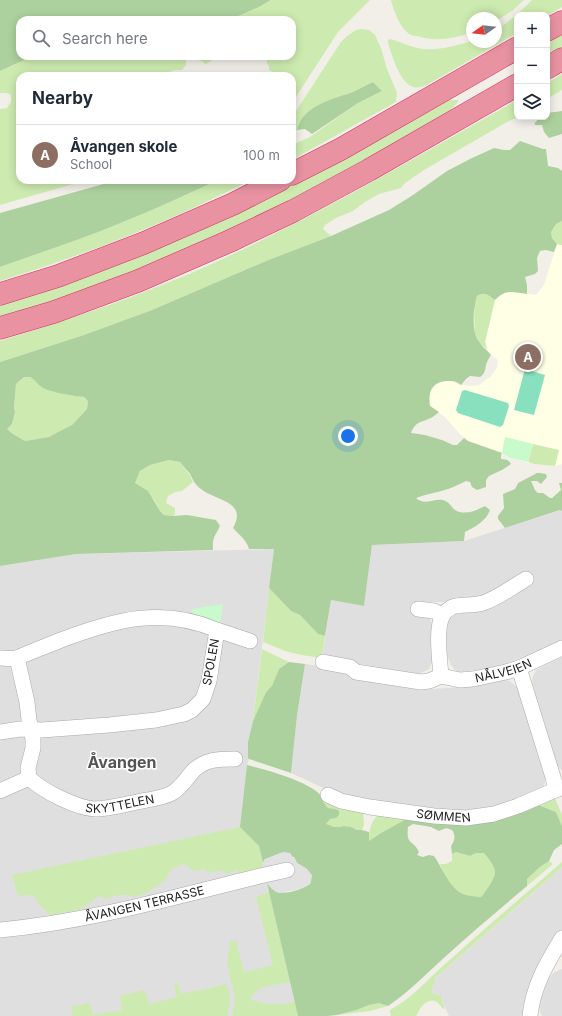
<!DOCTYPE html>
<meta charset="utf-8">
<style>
body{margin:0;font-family:Inter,sans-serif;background:#f2f2f3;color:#1f2937}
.controls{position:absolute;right:12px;top:12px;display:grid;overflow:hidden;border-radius:8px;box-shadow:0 2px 10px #0003}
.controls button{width:36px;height:36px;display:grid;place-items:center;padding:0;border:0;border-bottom:1px solid #e0e1e3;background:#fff;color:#1f2937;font:20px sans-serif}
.compass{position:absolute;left:466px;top:12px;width:36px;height:36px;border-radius:50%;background:#fff;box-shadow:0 2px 10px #0003;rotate:256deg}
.you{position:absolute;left:348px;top:436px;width:14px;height:14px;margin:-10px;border:3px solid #fff;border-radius:50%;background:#1a73e8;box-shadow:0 0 0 6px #1a73e833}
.badge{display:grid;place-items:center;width:26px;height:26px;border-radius:50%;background:#7c3aed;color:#fff;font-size:13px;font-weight:700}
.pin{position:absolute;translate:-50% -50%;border:2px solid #fff;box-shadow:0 1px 4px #0006}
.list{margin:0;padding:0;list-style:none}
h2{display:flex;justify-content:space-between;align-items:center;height:52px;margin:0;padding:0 16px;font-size:17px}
h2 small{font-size:13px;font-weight:400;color:#747a83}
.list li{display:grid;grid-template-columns:26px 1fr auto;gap:12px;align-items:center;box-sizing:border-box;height:60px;padding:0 16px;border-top:1px solid #e0e1e3}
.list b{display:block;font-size:15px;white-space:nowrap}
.list p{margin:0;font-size:13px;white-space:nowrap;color:#747a83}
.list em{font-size:13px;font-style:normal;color:#747a83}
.icon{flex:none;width:22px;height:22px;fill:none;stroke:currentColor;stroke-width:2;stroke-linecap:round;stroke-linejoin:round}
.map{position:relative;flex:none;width:562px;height:1016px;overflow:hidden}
.search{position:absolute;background:#fff;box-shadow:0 2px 10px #0003;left:16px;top:16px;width:280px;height:44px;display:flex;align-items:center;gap:10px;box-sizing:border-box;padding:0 14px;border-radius:12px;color:#747a83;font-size:15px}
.panel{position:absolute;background:#fff;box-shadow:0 2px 10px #0003;left:16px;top:72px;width:280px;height:112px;border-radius:12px}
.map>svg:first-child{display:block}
</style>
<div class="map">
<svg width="562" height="1016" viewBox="0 0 562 1016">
<rect width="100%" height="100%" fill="#f2efe9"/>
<!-- residential -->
<g fill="#e0dfdf">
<path d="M561 510 562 511V640L523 657 502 665 486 669 459 672 455 670 451 665 447 655 446 629 447 621 452 615 463 611 452 602H417L431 621 433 626 434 644 432 663 429 669 423 672 418 674 322 658 331 600 364 606 372 545 464 541Z"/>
<path d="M274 549 253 721 248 742V757L249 759 247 765 259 846 298 1016H0V566L76 554Z"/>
<path d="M562 657V770L559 768 555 760 533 686 532 679 536 670Z"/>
<path d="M305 664 349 670V678L420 689H434L474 686 500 681 507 680 511 682 517 687 545 773V782L544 786 540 789 499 806 472 811H458L409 805 343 795 330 791 291 773 297 716Z"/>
<path d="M562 867V930L554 940 534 973 528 988 523 1016H449L442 1001 441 995 432 993 435 978 533 893Z"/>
<path d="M562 969V1016H542L540 1012 539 1006 544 990 549 979 553 973Z"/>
</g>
<!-- education -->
<path fill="#ffffe5" d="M557 244 562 245V464L555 466 534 464 522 461 511 458 502 453 468 441 459 433 445 417 430 406 429 401 430 391 434 385 441 382 451 381 461 385 473 386 479 385 490 377 497 368 498 360 491 355 487 349 485 342 495 300 505 292 511 291 536 295 544 285Z"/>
<!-- grass -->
<g fill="#cdebb0">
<path d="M271 0H370L338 32 292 103V76H283L282 75 277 74 269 70V66L267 63 266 56H292V20H264L261 17 252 16H245L240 20H229L259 7Z"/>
<path d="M391 0H524L512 11 496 21V18H472V32C454 39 436 42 417 36 415 36 413 36 411 35 400 29 394 11 391 0Z"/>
<path d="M532 0H562V7L547 16V15H517V33L425 86C421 87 417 88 413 87 399 82 392 55 388 43V40L390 39C399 41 408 46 417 48 435 52 454 46 472 41V42H496V30L514 17Z"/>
<path d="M361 29 369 30 375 35 381 48 387 69 397 93 396 102 292 160V145L310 137 358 103 382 91 373 82C366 86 359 89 353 92 331 99 306 107 297 130L292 131V115L296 111 341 42C347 36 353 30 361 29Z"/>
<path d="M562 33V49L550 52 547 51V44Z"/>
<path d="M33 56H76L81 59 109 56H219L206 64 201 61 190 58 186 60V65L182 70H175L164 74 165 76H20V180H87L0 205V109L7 108 11 102V95L7 93H0V71Z"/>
<path d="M562 74V90L547 99V83Z"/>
<path d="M446 100H458V102L446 115 291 202 117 280 0 319V304L254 204 302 180Z"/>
<path d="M517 100V117H518L507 122 424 170 405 183 401 188 379 194 365 202 353 211 336 218 325 225 323 229 331 236 266 261 152 310 84 335 0 362V341C73 318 146 294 216 262 320 214 418 156 517 100Z"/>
<path d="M218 180H252C228 191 205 203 180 214 122 240 61 262 0 281V267C41 252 83 239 123 222 156 209 187 194 218 180Z"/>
<path d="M562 221V245L557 244 552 238 551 232 556 224Z"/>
<path d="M481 294H488L495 300 485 342 487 349 479 343 475 334 474 306 477 296Z"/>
<path d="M24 377H30L37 381 40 386 68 395 84 397 88 401 87 409 72 425 58 432 49 437 25 441 13 434 7 429 12 424 15 412 14 407 16 384Z"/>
<path d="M533 444 559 450 555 466 534 464 528 462Z"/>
<path d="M169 460 180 462 189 474 193 482 182 491 175 492 168 496 166 503 175 508V514L173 516 164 515 160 511 154 500 135 483 140 471 150 465Z"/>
<path d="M269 588 291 611 300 615 318 634 325 636 322 658 301 655 285 651 263 642Z"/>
<path d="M262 649 289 662 279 669 272 687 266 692 253 721Z"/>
<path d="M554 796 562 815V826L556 812 536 804Z"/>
<path d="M324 799 363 811 364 825 362 830C356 831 352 827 346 826 344 826 342 827 339 827 335 828 330 826 326 824L330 819 336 818V809L328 808 323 802Z"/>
<path d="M378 815 408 818 381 833 369 841C369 832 370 822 378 815Z"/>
<path d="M240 827 259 846 263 863 261 873 243 876 237 870 228 874 221 870 208 873 205 869 194 871 184 864 171 869 165 881 144 894 133 897C124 892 114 896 106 899L99 896C92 900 88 906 81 909 75 912 58 914 50 915L38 903 34 896 27 895 18 896 12 875Z"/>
<path d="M456 852 470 856 476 853H484C488 858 495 866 495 872 495 879 485 892 481 897 475 896 468 896 463 894 452 890 444 874 440 864H446L452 861V854Z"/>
<path d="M549 861 553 864 527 886V879L540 867Z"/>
<path d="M562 862V867L551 877 435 978 432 993 441 995 442 1001 445 1009 442 1008C438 1000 430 998 423 1005 420 1008 418 1013 416 1016H391L390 1012V1010C411 999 427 980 444 965 483 930 523 896 562 862Z"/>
<path d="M269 892 290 982 268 986 259 989 250 998C256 1003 274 1005 282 1004 286 1004 291 1002 295 1001L298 1016H232L235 998 227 964 230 942 236 940 244 972 273 965 256 897Z"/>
<path d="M178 983 181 994 197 990V991L226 984C232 997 230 1003 227 1016H73L71 1007 90 1003 93 1015 122 1010 120 996 145 990 149 1004 177 997 174 984Z"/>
<path d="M379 1003 388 1006 370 1011 337 1015C351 1011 365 1005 379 1003Z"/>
</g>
<!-- forest -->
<g fill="#add19e" fill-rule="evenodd">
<path d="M0 0H271L259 7 229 20H20V56H33L0 71Z"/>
<path d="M373 82 382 91 358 103 312 134 305 129 297 130C299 125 300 120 304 116 315 103 338 97 353 92 360 89 366 85 373 82Z"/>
<path d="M562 111V134L549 138 544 132 542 125H536L534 124 540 117H547V113Z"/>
<path d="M520 141 543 149H546L548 166 558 168 562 171V221L556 224 551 232 552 238 557 244 554 252 546 250 540 251 537 258 538 271 535 274 525 277 527 285V294C512 292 506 289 495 300 489 295 484 291 477 296 473 308 471 334 480 343 483 348 487 350 491 355 489 358 487 361 486 365 485 370 485 374 480 377L470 376 466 379 461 385C458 383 455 381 452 381 451 381 445 381 445 381 431 383 428 393 430 406L439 412C437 414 434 416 431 418 420 423 416 421 411 433L425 435 442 440 453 445H457L464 438 468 441 502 453 501 455V459C506 459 509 460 511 464L502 470 489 476 486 480V487L477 490 472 487 470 482 466 481C459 484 452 488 445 490 435 493 426 494 416 498 424 506 434 498 443 500 450 502 451 507 455 510 465 516 477 510 485 506L490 510C486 521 475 527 465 532L464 541 372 545 364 606 331 600 325 636 318 634 300 615 291 611 269 588 274 549H249C246 539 240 536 233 528 248 501 216 501 201 489 195 485 193 480 190 474 187 470 183 466 180 462L169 460 150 465 140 471 135 483 148 491 160 511 164 515 173 516 187 515 216 520 220 526C215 537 212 537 213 550L76 554 0 566V362L84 335 152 310 266 261 331 236 389 210 413 195 447 171 470 159 494 148 504 150H510ZM24 377H30C34 379 36 382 40 386 47 392 74 396 84 397L88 401 87 409 72 425 58 432 49 437 25 441 13 434 7 429 12 424 15 412 14 407 16 384Z"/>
<path d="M118 180H218C187 194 156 209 123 222 83 239 41 252 0 267V213Z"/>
<path d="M537 473H540L546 474 547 477 541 484 537 481H531L535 490 538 493H543L550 498H552L561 490 559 483H562V511L560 510 505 528 498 519V516L504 508 503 494 515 489 518 483Z"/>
<path d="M289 662 305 664 297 716 291 773 249 759 248 758V742L253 721 266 692 272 686 279 669Z"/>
<path d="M247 765C266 770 313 782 324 799L323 802 328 808 336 809 339 811V815L336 818 330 819 326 824 334 827H340L344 826 351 827 357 830H362L369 832V841L381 833 408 818 536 804 556 812 562 826V844L554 850 549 861 540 867 527 879V886C500 909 472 932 446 956 427 973 409 992 388 1006L379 1003 369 1005 356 1010 337 1015 328 1016H298L267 883C270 887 273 890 278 892 286 895 303 889 310 884L307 869 297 863 294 857 265 859 263 863 259 846 240 827ZM413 824 431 827 439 831 446 828 452 830C456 836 455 840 451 846L452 854 456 852 470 856 476 853H484C488 858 495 866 495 872 495 879 485 892 481 897 475 896 468 896 463 894 450 889 442 867 434 856L429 855 423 857 417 855 419 852C413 839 406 846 408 827Z"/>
</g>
<!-- park -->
<g fill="#c8facc">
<path d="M505 437 533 444 528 462 511 458 502 453Z"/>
<path d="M223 604 220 625 194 618 192 609Z"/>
</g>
<!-- pitch -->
<g fill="#88e0be">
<path d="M525 369 545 375 534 415 514 410Z"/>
<path d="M465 390 508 403 509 406 503 425 500 427 458 413 456 410 462 391Z"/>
</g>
<!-- parking -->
<path fill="#e2e2e2" d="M284 852 290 853 297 863 307 869 312 875 311 882 310 884 300 889 279 893 276 892 272 889 263 878 261 873 263 863 265 859 280 853Z"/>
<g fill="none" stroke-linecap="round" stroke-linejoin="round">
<defs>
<g id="minor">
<path d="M418 609 434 611 443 615"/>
<path d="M217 630 250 641"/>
<path d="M0 658C5 658 10 659 15 658 19 658 23 655 26 654 38 649 49 645 61 640 114 620 162 606 217 630L209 681 203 699 192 710 184 714 156 720 109 725 42 730 20 729 0 732"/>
<path d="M17 658 27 702 29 720 33 739V748L28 768 29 778"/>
<path id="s1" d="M323 662 350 667 356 672 421 682 429 681 441 676 460 680 473 679 506 672 519 668 562 648"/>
<path d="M519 668 553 777 556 790"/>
<path d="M441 676C440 662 435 627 443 615 444 612 449 609 452 607 461 604 473 606 483 603 498 598 512 587 526 579"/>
<path id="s2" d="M29 778C43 791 76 808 95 809 108 809 123 805 137 802 146 800 164 798 172 793 181 788 186 779 193 771 205 759 219 759 235 759"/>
<path d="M0 791 29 778"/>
<path id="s3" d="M328 795 341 801 370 807 434 816 466 818 494 814 518 806 562 787"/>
<path id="s4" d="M0 930C88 922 174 897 260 876L287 870"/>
<path d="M530 1016C533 986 547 963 562 938"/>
</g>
<g id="motorway">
<path d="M547 30 562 22"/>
<path d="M547 68 562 59"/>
<path d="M292 174 341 149 517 48"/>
<path d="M0 294 58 276 144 243 233 204 280 180"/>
<path d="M0 328 54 312 138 281 230 241 293 211 369 170 517 85"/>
</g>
</defs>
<!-- minor casing -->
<use href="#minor" stroke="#a9a9a9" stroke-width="16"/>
<!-- motorway casing -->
<use href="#motorway" stroke="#dc2a67" stroke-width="23"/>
<!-- minor -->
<use href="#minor" stroke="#fff" stroke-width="15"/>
<!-- motorway -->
<use href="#motorway" stroke="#e892a2" stroke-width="22"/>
</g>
<g text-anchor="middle" stroke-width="3" stroke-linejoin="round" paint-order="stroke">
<!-- street labels -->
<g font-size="12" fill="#222" stroke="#fff">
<text transform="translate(211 662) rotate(-80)" y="4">SPOLEN</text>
<text dy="4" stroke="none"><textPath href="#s1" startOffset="186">NÅLVEIEN</textPath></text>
<text dy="4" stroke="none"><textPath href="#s2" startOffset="99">SKYTTELEN</textPath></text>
<text dy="4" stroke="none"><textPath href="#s3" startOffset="118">SØMMEN</textPath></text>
<text dy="4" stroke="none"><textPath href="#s4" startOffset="147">ÅVANGEN TERRASSE</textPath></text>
</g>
<!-- district labels -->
<g font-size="16" font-weight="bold" fill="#555" stroke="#fff">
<text x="122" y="768">Åvangen</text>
</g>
</g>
</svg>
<div class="controls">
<button>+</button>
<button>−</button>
<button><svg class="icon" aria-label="layers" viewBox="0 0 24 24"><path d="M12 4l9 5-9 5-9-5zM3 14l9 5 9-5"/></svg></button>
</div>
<svg class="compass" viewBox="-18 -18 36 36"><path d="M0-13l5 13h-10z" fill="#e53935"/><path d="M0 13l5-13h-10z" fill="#747a83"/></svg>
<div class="you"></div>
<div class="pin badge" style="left:528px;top:357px;background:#8d6e63">A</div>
<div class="search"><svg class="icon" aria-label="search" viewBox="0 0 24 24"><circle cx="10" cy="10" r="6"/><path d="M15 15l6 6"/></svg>Search here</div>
<section class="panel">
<h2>Nearby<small></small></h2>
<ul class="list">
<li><span class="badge" style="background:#8d6e63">A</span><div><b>Åvangen skole</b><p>School</p></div><em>100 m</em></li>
</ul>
</section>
</div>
